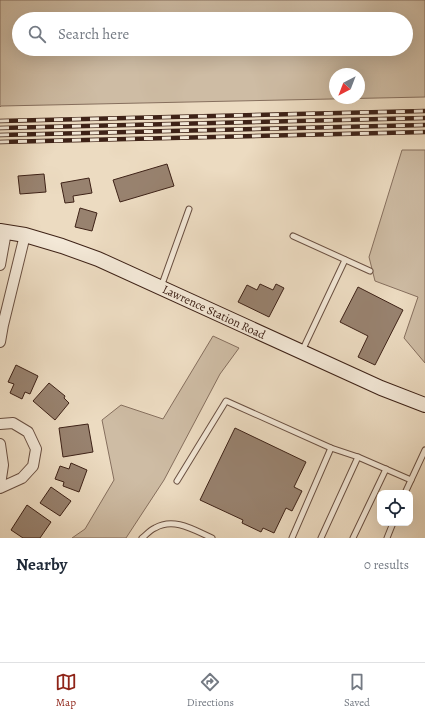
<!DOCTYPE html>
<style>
body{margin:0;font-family:Alegreya,serif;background:#f6f6f7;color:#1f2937}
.controls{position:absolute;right:12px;bottom:12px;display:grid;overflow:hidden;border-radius:8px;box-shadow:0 4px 16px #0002}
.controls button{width:36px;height:36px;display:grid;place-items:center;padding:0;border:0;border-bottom:1px solid #e0e1e3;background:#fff;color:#1f2937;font:20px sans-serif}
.compass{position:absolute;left:329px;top:68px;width:36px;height:36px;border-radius:50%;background:#fff;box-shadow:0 4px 16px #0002;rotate:222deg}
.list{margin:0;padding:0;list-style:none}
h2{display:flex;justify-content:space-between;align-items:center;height:52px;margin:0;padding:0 16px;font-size:17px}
h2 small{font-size:13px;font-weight:400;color:#747a83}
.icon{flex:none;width:22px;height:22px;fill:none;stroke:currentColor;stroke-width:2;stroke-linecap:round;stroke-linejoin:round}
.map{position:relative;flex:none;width:425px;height:538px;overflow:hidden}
.search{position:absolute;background:#fff;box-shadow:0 4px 16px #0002;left:12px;right:12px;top:12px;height:44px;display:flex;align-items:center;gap:10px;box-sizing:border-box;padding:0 14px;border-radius:22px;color:#747a83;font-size:15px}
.sheet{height:124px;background:#fff}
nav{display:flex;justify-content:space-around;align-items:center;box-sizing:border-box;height:56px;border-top:1px solid #e0e1e3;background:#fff;font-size:11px;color:#747a83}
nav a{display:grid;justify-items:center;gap:2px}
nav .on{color:#8f2418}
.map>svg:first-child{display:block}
</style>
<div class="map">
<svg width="425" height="538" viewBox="0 0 425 538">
<rect width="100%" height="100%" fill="#ecdbc1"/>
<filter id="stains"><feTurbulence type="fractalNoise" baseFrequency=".005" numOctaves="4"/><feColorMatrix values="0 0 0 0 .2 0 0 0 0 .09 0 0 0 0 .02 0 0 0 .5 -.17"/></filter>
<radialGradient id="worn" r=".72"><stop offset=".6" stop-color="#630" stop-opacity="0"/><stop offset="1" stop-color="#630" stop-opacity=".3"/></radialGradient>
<!-- green -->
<g fill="#cebca4" stroke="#866f5e" fill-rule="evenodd">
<path d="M0 0H425V97L1 106 0 107ZM19 19H406V49H19ZM335 74H359V98H335Z"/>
<path d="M402 150H425V363L404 338 418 297 375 281 369 257Z"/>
<path d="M213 336 239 348 220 374 164 480 126 538H72L85 529 114 480 102 420 121 405 163 419Z"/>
</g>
<!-- building -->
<g fill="#98826f" stroke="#3e2217">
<path d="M167 164 174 186 120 202 113 180Z"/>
<path d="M44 174 46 192 20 194 18 176Z"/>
<path d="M89 178 92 193 73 196 74 202 65 203 61 183Z"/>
<path d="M80 208 97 213 92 231 75 227Z"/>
<path d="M260 284 273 290 276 284 284 288 269 317 238 302 247 285 257 290Z"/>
<path d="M358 287 403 310 375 365 358 357 368 336 340 322Z"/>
<path d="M16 365 38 376 30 394 25 392 22 399 10 393 14 384 8 382Z"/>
<path d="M49 383 65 396 64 398 69 403 55 420 33 401Z"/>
<path d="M88 424 93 452 63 457 59 428Z"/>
<path d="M235 428 306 462 294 487 302 491 292 511 286 508 274 533 263 528 261 532 242 523 243 520 200 500Z"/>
<path d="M71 463 87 470 79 492 63 486 64 482 55 479 60 466 69 469Z"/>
<path d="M51 487 71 501 60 516 40 503Z"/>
<path d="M27 505 51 522 40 538H23L11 530Z"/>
</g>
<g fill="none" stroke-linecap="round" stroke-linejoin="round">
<defs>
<g id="service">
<path d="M293 236 370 271"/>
<path d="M161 287 189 209"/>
<path d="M302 351 345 260"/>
<path d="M177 481 226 401 331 448 358 457 411 480"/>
<path d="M405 493 425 450"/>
<path d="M142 538C146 535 150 530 155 528 174 517 194 530 212 538"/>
<path d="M292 538 331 448"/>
<path d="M321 538 358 457"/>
<path d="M353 538 386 469"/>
<path d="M387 538 393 523"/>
</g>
<g id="minor">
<path d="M0 265 6 232"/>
<path d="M0 342 3 325 25 235"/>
<path d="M0 424 13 423 28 432 36 449 33 466 22 478 0 488"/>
<path d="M0 444 3 465 0 485"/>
</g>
<path id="secondary" d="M0 231 25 235 62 246 98 259 381 388 425 405"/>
</defs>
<!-- service casing -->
<use href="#service" stroke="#6a5042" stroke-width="7"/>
<!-- minor casing -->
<use href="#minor" stroke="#6a5042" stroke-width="12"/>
<!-- secondary casing -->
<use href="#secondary" stroke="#3e2217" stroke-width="16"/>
<!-- service -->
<use href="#service" stroke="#f3e8d7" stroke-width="5"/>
<!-- minor -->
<use href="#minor" stroke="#f3e8d7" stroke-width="10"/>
<!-- secondary -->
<use href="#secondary" stroke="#f3e8d7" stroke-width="14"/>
<defs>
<g id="rail">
<path d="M0 121 425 111"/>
<path d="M0 128 425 118"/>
<path d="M0 135 425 125"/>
<path d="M0 142 425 132"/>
</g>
</defs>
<!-- rail casing -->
<use href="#rail" stroke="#3e2217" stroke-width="4.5"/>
<!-- rail -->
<use href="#rail" stroke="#f3e8d7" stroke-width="3" stroke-dasharray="9" stroke-linecap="butt"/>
</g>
<g text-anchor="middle" stroke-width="3" stroke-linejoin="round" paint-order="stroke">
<!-- street labels -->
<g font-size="12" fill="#3e2217" stroke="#f3e8d7">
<text transform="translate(214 312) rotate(25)" y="4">Lawrence Station Road</text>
</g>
</g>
<rect width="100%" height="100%" filter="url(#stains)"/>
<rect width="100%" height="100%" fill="url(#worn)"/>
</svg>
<div class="controls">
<button><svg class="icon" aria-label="locate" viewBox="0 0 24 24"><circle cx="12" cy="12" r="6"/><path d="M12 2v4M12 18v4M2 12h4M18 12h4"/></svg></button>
</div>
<svg class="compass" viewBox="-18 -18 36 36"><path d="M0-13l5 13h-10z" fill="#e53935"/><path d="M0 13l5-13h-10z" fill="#747a83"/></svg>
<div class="search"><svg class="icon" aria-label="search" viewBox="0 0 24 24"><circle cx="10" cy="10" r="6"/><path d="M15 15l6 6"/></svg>Search here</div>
</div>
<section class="sheet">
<h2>Nearby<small>0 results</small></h2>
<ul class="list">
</ul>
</section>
<nav>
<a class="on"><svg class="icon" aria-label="map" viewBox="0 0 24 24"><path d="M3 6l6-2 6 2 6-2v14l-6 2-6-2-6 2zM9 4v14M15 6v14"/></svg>Map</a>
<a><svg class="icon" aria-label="directions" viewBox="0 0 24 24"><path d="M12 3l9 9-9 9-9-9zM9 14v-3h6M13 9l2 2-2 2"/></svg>Directions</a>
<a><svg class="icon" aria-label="saved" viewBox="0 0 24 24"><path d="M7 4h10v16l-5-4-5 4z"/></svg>Saved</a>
</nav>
